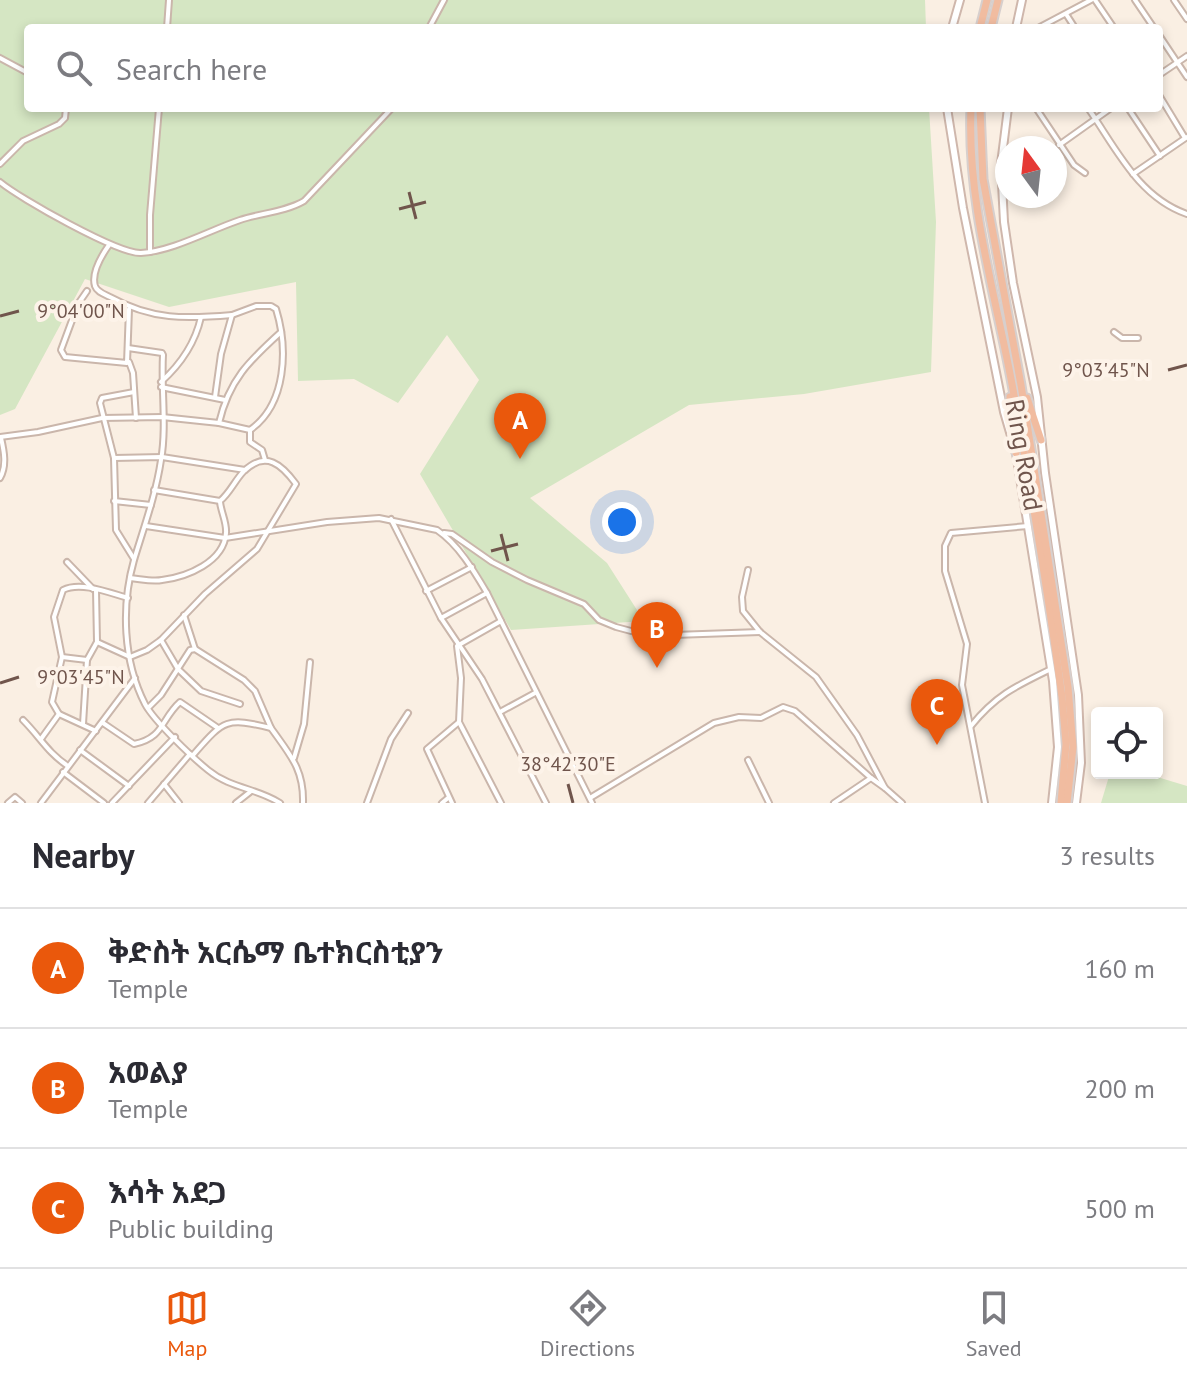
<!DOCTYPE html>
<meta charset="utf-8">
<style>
body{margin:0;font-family:"PT Sans","Noto Sans Ethiopic",sans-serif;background:#f2f2f3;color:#2b2b33}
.controls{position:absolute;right:24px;bottom:24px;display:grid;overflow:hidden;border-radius:8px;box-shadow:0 4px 12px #0003}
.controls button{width:72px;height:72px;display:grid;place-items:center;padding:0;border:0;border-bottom:2px solid #e1e1e2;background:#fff;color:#2b2b33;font:40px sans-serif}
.compass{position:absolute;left:995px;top:136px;width:72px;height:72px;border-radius:50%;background:#fff;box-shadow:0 4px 12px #0003;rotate:345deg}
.you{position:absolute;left:622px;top:522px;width:28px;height:28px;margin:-20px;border:6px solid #fff;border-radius:50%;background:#1a73e8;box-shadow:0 0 0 12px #1a73e833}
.badge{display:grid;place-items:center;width:52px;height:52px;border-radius:50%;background:#ea580c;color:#fff;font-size:26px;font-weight:700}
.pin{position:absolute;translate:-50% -66px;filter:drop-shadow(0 2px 4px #0008)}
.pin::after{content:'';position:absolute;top:42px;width:28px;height:24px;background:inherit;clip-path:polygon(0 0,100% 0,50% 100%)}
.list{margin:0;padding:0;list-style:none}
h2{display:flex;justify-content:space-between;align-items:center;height:104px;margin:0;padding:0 32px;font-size:34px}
h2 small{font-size:26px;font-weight:400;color:#7c7c81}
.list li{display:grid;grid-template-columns:52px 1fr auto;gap:24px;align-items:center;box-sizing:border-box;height:120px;padding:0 32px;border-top:2px solid #e1e1e2}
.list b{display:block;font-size:30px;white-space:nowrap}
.list p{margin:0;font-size:26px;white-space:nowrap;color:#7c7c81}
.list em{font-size:26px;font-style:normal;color:#7c7c81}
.icon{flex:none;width:44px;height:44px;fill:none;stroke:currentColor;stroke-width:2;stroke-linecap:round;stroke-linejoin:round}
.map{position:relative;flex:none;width:1187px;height:803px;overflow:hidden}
.search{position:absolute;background:#fff;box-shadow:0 4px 12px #0003;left:24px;right:24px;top:24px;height:88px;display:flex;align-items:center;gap:20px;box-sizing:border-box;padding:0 28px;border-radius:8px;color:#7c7c81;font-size:30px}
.sheet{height:464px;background:#fff}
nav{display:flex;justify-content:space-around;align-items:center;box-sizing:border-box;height:112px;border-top:2px solid #e1e1e2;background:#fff;font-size:22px;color:#7c7c81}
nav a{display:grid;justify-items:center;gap:4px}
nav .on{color:#ea580c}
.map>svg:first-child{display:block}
</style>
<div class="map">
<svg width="1187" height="803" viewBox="0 0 1187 803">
<rect width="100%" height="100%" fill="#faefe3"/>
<!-- green -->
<g fill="#d5e6c3">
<path d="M0 0H925L926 28H28V108H929L936 222 931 372 804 394 689 405 530 498 607 563 644 621 511 630 420 474 479 380 447 335 398 403 354 379 298 381 296 282 169 307 85 279 15 409 0 415Z"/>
<path d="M1110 773H1144L1187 786V803H1101Z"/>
</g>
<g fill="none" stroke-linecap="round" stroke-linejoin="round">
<defs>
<g id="minor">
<path d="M1095 0 1114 28"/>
<path d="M1135 0 1154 28"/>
<path d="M1174 0 1187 19"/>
<path d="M1066 14 1075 28"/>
<path d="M167 28 169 0"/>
<path d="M429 28 444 0"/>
<path d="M1038 28 1091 0"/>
<path d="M1159 35 1187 77"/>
<path d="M0 58 28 73"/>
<path d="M1159 75 1187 56"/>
<path d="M1159 95 1185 138"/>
<path d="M1036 108 1074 165 1085 173"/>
<path d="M1088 108C1116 148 1138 197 1187 214"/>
<path d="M1128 108 1160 156"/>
<path d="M1059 145 1111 108"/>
<path d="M0 164 23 141 59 124 65 118 66 108"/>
<path d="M1133 174 1187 137"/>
<path d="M0 182C19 198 118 254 141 253 173 251 210 230 240 220 261 213 285 212 304 201L392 108"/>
<path d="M109 245C102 255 91 273 95 286 97 292 104 294 110 297 152 320 185 319 232 315L221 354 215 397"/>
<path d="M150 252V215L159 108"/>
<path d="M87 291 78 304 61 350 65 357 127 363 129 309"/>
<path d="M1114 332 1122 338H1138"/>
<path d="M128 348 162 353 163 355C161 389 167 426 161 460 156 494 144 527 134 560 121 606 123 661 145 704 154 721 192 757 208 770 231 789 257 788 280 803"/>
<path d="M129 362 133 373 136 418"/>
<path d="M161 382C181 364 195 344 201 317"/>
<path d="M161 387 225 400"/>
<path d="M219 423C229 380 249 361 281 332"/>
<path d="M250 430V442L262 450 265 460"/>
<path d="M0 437 38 432 102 418 162 417 219 423 250 430C287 404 288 348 276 309L271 306H256L232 315"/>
<path d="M114 458 162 457 245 470"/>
<path d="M0 478C7 466 4 451 1 438"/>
<path d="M114 501 151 505"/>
<path d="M391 519 441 618 482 679 546 803"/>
<path d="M146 526 225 538 327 522 379 518 437 530C459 545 474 571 487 593L592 803"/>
<path d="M444 533 452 534 492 562 527 580 584 604 599 620 616 627 631 631 674 635 760 632"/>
<path d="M134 559 116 530 114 458 100 403 102 398 134 392"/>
<path d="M67 562 93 589"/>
<path d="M748 570 742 597 743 611 760 632 816 677 857 735 885 788 902 803"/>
<path d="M130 578C141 579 152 582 162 580 187 577 224 562 226 533 227 523 221 512 220 502"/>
<path d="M426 591 472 567"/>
<path d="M184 615 195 649"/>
<path d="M441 618 487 593"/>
<path d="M161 640 178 669 201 691 240 704"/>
<path d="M97 642 130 657 147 650 161 640 205 594 257 549 296 484C282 465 266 450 244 471 235 480 230 493 220 501L154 490"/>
<path d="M62 657 87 660"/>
<path d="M148 708 161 695 190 650 195 649 244 680 255 691 271 728"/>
<path d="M500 712 535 693"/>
<path d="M59 714 52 702 62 657 54 617 63 590C81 581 110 593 128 598"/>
<path d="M23 720C40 737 48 753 68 766"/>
<path d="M459 722 501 803"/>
<path d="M103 723 134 744C164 738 161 719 180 702L218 728"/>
<path d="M83 724 87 660 97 642 96 590"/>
<path d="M971 726C996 695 1016 686 1051 669"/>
<path d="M41 739 59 714 96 731"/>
<path d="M80 750 129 786"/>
<path d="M193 755C224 720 225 717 271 728 290 755 304 769 303 803"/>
<path d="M294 758 304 724 310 662"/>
<path d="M748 760 769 803"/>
<path d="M63 772 104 803"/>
<path d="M164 784 179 803"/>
<path d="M590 798 714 723 739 717 761 718 783 707 795 711 871 778"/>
<path d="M8 803 15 797 22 803"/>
<path d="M41 803 135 678"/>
<path d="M112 803 175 737"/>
<path d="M148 803 190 754"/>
<path d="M236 803 250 792"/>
<path d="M367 803 391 739 408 713"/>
<path d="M442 803 448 798"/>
<path d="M452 803 427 749 459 722 461 678 457 646 501 621"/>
<path d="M834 803 871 778 885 788"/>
<path d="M985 803 962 685 967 644 945 571V546L951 533 1028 526"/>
</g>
<g id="secondary">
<path d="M952 28 960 0"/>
<path d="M1016 28 1022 0"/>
<path d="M947 108 963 208 1004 412 1016 453 1053 681 1058 747 1052 803"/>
<path d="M1008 108 1001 164 1004 222 1013 283 1037 397 1045 473 1078 695 1081 763 1076 803"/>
</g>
<g id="trunk">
<path d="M980 28 987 0"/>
<path d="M991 28 998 0"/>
<path d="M971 108C967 202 995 293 1012 384 1031 488 1048 592 1062 697L1066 744 1061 803"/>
<path d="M980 108 983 179 1021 385 1068 687 1073 747 1067 803"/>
<path d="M1010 397 1016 453"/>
<path d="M1027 398 1041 440"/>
</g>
</defs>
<!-- minor casing -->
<use href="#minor" stroke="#cab6ab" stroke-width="8"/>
<!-- secondary casing -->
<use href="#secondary" stroke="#cfb7ac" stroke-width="10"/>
<!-- trunk casing -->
<use href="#trunk" stroke="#d7cfcd" stroke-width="11"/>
<!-- minor -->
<use href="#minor" stroke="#fff" stroke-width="4"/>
<!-- secondary -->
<use href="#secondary" stroke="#fff" stroke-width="6"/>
<!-- trunk -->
<use href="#trunk" stroke="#f1bca0" stroke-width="7"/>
</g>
<!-- ticks -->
<path fill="none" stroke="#70554c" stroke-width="3" d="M409 192 416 219M399 209 426 202M0 316 19 311M1168 370 1187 365M501 534 508 561M491 551 518 544M0 683 19 677M568 784 573 803"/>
<g text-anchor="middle" stroke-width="8" stroke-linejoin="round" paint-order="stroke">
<!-- street labels -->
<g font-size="26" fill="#70554c" stroke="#fdf3e9">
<text transform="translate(1024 455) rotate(80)" y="9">Ring Road</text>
</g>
</g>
<g font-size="20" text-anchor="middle" fill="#70554c" stroke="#fdf3e9" stroke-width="8" stroke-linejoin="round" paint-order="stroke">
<text x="81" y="318">9°04'00"N</text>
<text x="1106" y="377">9°03'45"N</text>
<text x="81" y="684">9°03'45"N</text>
<text x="568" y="771">38°42'30"E</text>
</g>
</svg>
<div class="controls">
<button><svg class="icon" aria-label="locate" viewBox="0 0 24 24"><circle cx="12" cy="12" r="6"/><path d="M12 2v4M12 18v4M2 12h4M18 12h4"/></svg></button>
</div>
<svg class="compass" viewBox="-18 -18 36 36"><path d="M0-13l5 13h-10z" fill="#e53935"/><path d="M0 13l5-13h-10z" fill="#7c7c81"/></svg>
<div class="you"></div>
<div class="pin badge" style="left:520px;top:459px">A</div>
<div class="pin badge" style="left:657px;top:668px">B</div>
<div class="pin badge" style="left:937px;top:745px">C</div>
<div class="search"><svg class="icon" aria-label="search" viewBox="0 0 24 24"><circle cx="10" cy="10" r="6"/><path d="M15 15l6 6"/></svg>Search here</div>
</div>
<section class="sheet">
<h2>Nearby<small>3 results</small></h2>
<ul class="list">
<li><span class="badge">A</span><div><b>ቅድስት አርሴማ ቤተክርስቲያን</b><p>Temple</p></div><em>160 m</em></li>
<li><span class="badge">B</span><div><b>አወልያ</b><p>Temple</p></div><em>200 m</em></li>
<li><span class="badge">C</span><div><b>እሳት አደጋ</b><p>Public building</p></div><em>500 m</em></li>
</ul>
</section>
<nav>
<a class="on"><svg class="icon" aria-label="map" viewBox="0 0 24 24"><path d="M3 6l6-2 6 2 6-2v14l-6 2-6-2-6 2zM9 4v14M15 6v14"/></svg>Map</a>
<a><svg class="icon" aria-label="directions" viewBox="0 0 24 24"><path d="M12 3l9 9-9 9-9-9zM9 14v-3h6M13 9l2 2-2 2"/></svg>Directions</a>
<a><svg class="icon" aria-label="saved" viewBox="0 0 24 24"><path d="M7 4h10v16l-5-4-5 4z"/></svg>Saved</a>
</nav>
